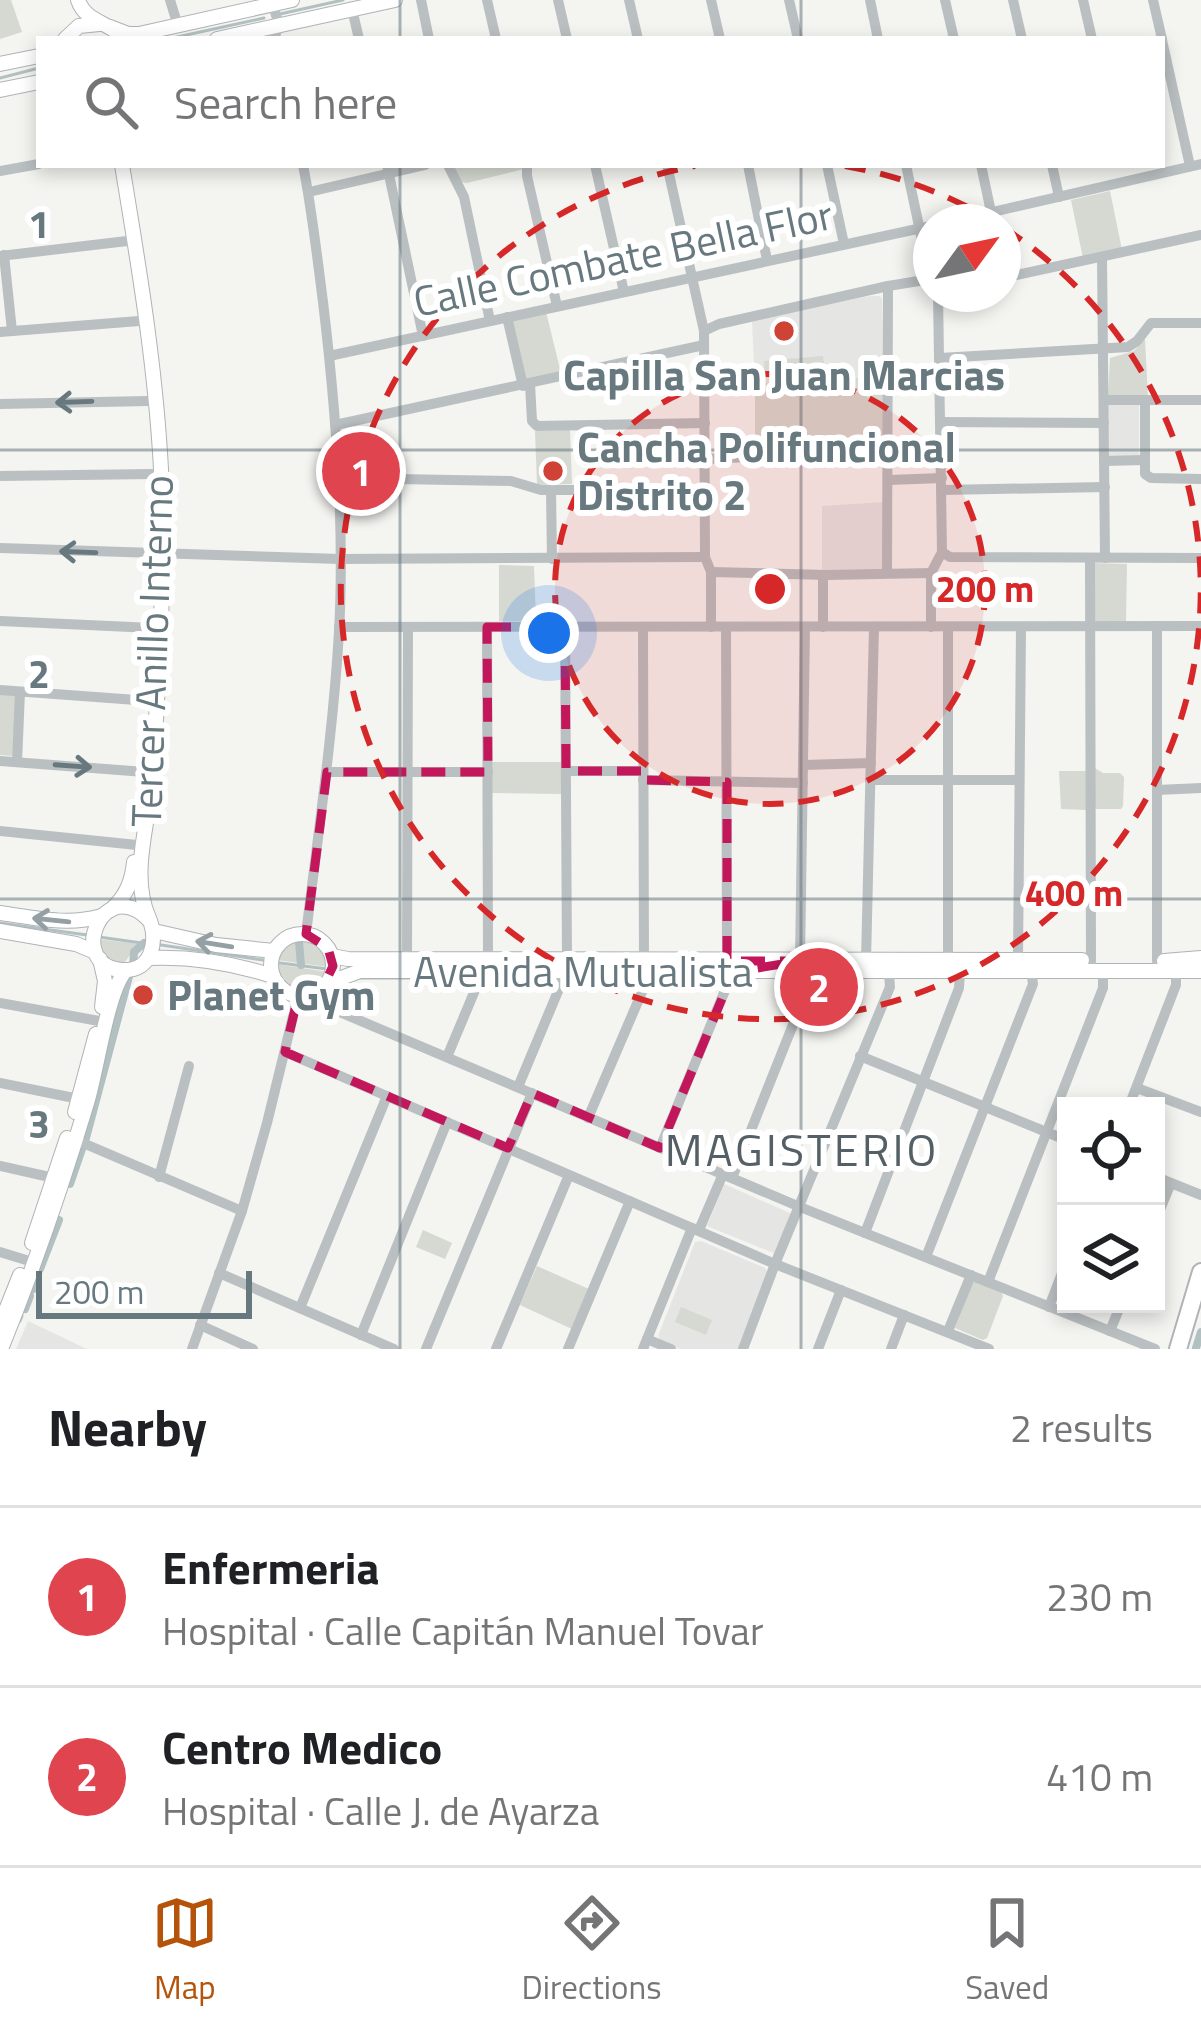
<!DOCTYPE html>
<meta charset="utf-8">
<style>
body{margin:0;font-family:"Titillium Web",sans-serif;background:#f2f2f2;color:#202124}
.controls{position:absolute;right:36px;bottom:36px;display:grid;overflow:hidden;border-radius:0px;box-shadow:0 6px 18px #0003}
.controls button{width:108px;height:108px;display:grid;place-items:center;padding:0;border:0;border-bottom:3px solid #e0e0e0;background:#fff;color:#202124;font:60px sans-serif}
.compass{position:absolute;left:913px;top:204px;width:108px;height:108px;border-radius:50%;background:#fff;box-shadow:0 6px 18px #0003;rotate:57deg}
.scale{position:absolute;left:36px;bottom:30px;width:216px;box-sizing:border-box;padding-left:12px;border:6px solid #67787f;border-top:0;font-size:33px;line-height:42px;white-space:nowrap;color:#67787f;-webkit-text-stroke:9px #fff;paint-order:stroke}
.you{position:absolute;left:549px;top:633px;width:42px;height:42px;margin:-30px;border:9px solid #fff;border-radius:50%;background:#1a73e8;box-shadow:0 0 0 18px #1a73e833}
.badge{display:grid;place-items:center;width:78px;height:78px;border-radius:50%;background:#b45309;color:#fff;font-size:39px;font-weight:700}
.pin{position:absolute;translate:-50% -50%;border:6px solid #fff;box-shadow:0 3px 12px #0006}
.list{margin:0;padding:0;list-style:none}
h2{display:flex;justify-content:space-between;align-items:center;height:156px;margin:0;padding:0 48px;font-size:51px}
h2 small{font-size:39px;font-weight:400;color:#757577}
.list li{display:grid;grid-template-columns:78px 1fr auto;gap:36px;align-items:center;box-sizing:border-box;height:180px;padding:0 48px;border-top:3px solid #e0e0e0}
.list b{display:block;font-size:45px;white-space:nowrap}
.list p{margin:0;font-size:39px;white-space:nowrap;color:#757577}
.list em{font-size:39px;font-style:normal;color:#757577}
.icon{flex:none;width:66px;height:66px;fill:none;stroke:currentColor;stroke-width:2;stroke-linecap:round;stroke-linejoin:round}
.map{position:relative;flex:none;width:1201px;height:1349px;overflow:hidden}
.search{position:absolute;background:#fff;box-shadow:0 6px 18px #0003;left:36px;right:36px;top:36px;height:132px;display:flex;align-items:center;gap:30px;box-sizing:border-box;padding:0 42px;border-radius:0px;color:#757577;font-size:45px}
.sheet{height:516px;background:#fff}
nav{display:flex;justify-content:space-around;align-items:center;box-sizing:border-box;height:168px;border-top:3px solid #e0e0e0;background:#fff;font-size:33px;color:#757577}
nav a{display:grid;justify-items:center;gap:6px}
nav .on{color:#b45309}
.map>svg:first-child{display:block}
</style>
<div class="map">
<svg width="1201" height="1349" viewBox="0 0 1201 1349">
<rect width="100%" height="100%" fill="#f4f4f1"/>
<!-- built -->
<g fill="#e5e5e4">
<path d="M869 296H880L882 299 884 376 755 384 752 322 756 318Z"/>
<path d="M1108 401H1139V457H1109Z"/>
<path d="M886 502V567L881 571 822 570V506Z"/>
<path d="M724 1184 792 1214 776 1254 707 1226Z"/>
<path d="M701 1241 765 1268 768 1273 738 1349H680L661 1341 658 1336 695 1242Z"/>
<path d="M28 1321 87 1349H16Z"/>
</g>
<!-- green -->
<g fill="#d5d9d1">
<path d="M0 0H11L22 32 0 39Z"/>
<path d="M451 165H525L524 169 467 183 462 182Z"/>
<path d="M1110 191 1122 250 1083 258 1071 200Z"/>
<path d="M546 312 561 373 520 383 505 321Z"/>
<path d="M1145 339 1148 398 1108 396 1110 358 1134 351Z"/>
<path d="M823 356 825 372 796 375 794 364V375L765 378 764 361Z"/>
<path d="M884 376 887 452 755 462V384Z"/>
<path d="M570 430 572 484 537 485 535 431Z"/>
<path d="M1092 563 1127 564 1126 623H1092Z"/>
<path d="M499 565 534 566 536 621H499Z"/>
<path d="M0 693 16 694 13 756 0 755Z"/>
<path d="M492 762H562V794L492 793Z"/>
<path d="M1093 767 1103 773H1120L1124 777 1123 806 1121 809H1093Z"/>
<path d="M1059 771H1086L1087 810 1061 809Z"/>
<path d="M97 939 140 944C130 950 131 958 120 966L103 958Z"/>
<path d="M306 941 324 952 328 967 276 960C281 947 292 942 306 941Z"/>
<path d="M276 964 328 972 319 985 300 991C286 988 275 978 276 964Z"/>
<path d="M423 1230 452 1243 445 1259 416 1247Z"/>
<path d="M537 1266 591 1290 574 1330 520 1305Z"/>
<path d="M973 1281 1001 1291 1003 1296 987 1338 983 1340 955 1328Z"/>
<path d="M681 1307 712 1320 706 1335 675 1322Z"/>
</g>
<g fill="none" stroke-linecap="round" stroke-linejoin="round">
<!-- stream -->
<g stroke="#b2c0c2" stroke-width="3">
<path d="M280 14 343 0"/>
<path d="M168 39 264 18"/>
<path d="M0 78 39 68"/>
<path d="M0 923 87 935"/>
<path d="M99 937 149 944"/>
<path d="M161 945 263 960"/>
<path d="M280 963 327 969"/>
<path d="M361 978H472"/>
<path d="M484 978H512"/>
<path d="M568 978H638"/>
<path d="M650 978 721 979"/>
<path d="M733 979H737"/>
<path d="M20 1321 22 1316"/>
</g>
<!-- canal -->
<g stroke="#b2c0c2" stroke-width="8">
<path d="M299 942 301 965"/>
<path d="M133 965 134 952 144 943"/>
<path d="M86 1138 130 973"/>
<path d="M70 1184 82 1149"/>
<path d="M40 1269 59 1220"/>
<path d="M33 1289 38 1276"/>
<path d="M25 1309 30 1296"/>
<path d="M1196 1348 1201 1332"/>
</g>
<defs>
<g id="major">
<path d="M78 0C84 18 100 21 114 30"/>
<path d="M110 27 128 34H139L292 0"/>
<path d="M65 39 79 26 99 24"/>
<path d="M217 39 395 0"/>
<path d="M0 64 39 56"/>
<path d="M0 90 39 82"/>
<path d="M122 165C140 273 158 381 162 491 165 586 158 679 153 774 150 820 129 874 149 918 158 940 153 972 122 970 65 966 103 871 150 921"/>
<path d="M111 910C126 896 132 882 134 862"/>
<path d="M0 913C35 918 68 926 102 916"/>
<path d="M0 931 76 944 95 952"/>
<path d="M154 931 216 945 274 951"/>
<circle cx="302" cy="965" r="31"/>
<path d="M332 956 348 959 1082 960"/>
<path d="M149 958C192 956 232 963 273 976"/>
<path d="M100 959 105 981 102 1007"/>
<path d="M1164 961 1201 958"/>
<path d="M328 983 360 971H1201"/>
<path d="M75 1112 96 1034"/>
<path d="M32 1243 67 1138"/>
<path d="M0 1325 20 1275"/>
<path d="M1 1349C34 1268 62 1186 87 1103 97 1071 107 992 126 970"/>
</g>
<path id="highway" d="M1178 1349 1201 1272"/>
</defs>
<!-- major casing -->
<use href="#major" stroke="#aeb3b5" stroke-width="16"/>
<!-- highway casing -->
<use href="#highway" stroke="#b0b4b6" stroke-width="20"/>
<!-- minor -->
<g stroke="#babfc1" stroke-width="10">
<path d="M170 0 178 26"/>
<path d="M421 0 429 39"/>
<path d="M487 0 496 39"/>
<path d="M558 0 567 39"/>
<path d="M629 0 638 39"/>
<path d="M711 0 720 39"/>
<path d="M789 0 798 39"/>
<path d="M870 0 878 39"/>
<path d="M945 0 954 39"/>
<path d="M1013 0 1022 39"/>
<path d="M1083 0 1092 39"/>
<path d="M1153 0 1162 39"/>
<path d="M272 2 279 25 274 39"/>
<path d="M352 9 359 39"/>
<path d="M1162 40 1190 166"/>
<path d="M303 165C312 210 317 256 323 302 336 410 345 523 339 632 333 734 318 834 306 934"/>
<path d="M387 165 423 336"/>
<path d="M448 165 464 197 490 321"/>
<path d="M527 165V176L557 306"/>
<path d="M595 165 624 292"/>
<path d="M667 165 704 331 705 557 711 572V627"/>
<path d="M748 165 767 260"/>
<path d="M827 165 844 244"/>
<path d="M906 165 930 278"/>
<path d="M981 165 991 212"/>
<path d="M1052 165 1059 197"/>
<path d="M0 171 39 164"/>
<path d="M309 192 425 165"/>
<path d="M949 222 1201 164"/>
<path d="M4 255 12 331"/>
<path d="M0 256 127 241"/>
<path d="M1102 257 1105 558"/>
<path d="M1003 278 1201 235"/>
<path d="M507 317 523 386"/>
<path d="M704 331 719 324 888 286 931 279"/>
<path d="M0 332 139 321"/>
<path d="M329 356 931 226"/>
<path d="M940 358 1128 347 1137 341 1151 323H1201"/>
<path d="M889 376 939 371"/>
<path d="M530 384 532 421 537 426 705 423"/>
<path d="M1105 400H1201"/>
<path d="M1145 400V474L1151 478 1201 479"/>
<path d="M0 404 148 401"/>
<path d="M941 422 1104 423"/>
<path d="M335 425 704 345"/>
<path d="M705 459 749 457"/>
<path d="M1104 461 1144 460"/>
<path d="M0 476 153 474"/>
<path d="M338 478 511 481 541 490H705"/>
<path d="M889 480 942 478"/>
<path d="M551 490 552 559"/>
<path d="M942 490 1105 487"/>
<path d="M0 548 340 559 705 557"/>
<path d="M942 552 950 557 1201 558"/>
<path d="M1090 558 1091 961"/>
<path d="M711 572 827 575 931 573"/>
<path d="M887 573 888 286"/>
<path d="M0 621 153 628"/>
<path d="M339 627 1201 626"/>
<path d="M487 627 488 960"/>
<path d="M565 627 567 960"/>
<path d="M643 627 644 960"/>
<path d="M726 627 727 961"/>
<path d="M823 627V575"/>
<path d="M931 627V573L942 552 938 294"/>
<path d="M0 690 150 701"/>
<path d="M0 761 145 772"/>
<path d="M17 762 20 692"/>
<path d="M803 765 871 763"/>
<path d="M566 771H643"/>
<path d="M327 772H488"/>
<path d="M643 780 803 783"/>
<path d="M870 780H1019"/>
<path d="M1157 790 1201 788"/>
<path d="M0 831 137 845"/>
<path d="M407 959 408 627"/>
<path d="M948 960V627"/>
<path d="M1018 960 1021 627"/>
<path d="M800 961 805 627"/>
<path d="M866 961 874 627"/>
<path d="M1157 961V626"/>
<path d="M308 996 316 1002 800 1207 1155 1349"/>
<path d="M0 1003 99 1021"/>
<path d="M285 1052 775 1264 989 1349"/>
<path d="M860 1056 1066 1140"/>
<path d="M447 1057 478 983V970"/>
<path d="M0 1083 79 1099"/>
<path d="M518 1087 561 984 562 970"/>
<path d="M1137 1088 1201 1112"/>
<path d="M1129 1106 1176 985V969"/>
<path d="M588 1118 645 985 644 970"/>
<path d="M76 1140 242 1211"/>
<path d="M660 1148 726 988 727 972"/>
<path d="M0 1166 54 1178"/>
<path d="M159 1177 189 1066"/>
<path d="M1156 1177 1201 1195"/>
<path d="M732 1178 806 992 808 972"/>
<path d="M1156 1219 1171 1183"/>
<path d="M699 1230 723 1174"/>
<path d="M865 1233 959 988 960 972"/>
<path d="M0 1252 26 1260"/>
<path d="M926 1257 1033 984 1031 970"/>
<path d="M219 1273 394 1349"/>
<path d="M988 1282 1103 988V970"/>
<path d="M1049 1307 1066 1263"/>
<path d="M300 1308 387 1096"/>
<path d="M200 1325 253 1349"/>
<path d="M948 1331 971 1275"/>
<path d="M1110 1331 1121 1304"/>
<path d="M361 1335 447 1122"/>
<path d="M647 1339 671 1349"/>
<path d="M192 1349 242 1211 267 1123 298 996"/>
<path d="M426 1349 532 1093"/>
<path d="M496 1349 569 1175"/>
<path d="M568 1349 630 1201"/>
<path d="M643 1349 692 1228"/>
<path d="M743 1349 775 1264 890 987 889 973"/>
<path d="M818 1349 841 1290"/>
<path d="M891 1349 904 1315"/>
</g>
<!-- major -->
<use href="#major" stroke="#fff" stroke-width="14"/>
<!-- highway -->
<use href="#highway" stroke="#fff" stroke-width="16"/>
</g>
<!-- one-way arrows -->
<defs><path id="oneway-shaft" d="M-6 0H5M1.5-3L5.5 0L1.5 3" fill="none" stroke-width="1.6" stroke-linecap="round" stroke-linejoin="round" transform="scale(3)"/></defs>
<g stroke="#67787f">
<use href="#oneway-shaft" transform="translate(74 402) rotate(178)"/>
<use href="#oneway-shaft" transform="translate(78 552) rotate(-178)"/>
<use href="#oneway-shaft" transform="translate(73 766) rotate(4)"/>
</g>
<g stroke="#95a0a5">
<use href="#oneway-shaft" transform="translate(51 920) rotate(-174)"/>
<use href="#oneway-shaft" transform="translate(214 944) rotate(-171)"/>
</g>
<!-- marked area -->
<path fill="none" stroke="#c2185b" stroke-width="9" stroke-dasharray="24 15" stroke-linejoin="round" d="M487 627H565L566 771H643V780L727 782V961H800L733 972 660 1148 532 1093 508 1148 285 1052 298 996 322 989 333 966 328 948 306 934 327 772H488Z"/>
<!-- grid -->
<path fill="none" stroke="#67787f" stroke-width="3" stroke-opacity="0.55" d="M400 0V39M801 0V39M400 165V1349M801 165V1349M0 450H1201M0 899H1201"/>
<!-- distance rings -->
<circle cx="770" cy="589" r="215" fill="#d62828" fill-opacity=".12"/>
<g fill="none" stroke="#d62828" stroke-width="6" stroke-dasharray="21 15">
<circle cx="770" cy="589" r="215"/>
<path d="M845 166A430 430 0 0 1 991 220M1004 228A430 430 0 1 1 695 166"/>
</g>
<!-- markers -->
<g fill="#cf4236" stroke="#fff" stroke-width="4.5">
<circle cx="784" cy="331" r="12"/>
<circle cx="553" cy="471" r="12"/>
<circle cx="143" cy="995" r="12"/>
</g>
<g text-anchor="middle" stroke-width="12" stroke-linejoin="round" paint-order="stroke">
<!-- street labels -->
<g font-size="42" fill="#67787f" stroke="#fff">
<text transform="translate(623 258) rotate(-12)" y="15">Calle Combate Bella Flor</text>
<text transform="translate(152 651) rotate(-88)" y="15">Tercer Anillo Interno</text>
<text x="583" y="987">Avenida Mutualista</text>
</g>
<!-- poi labels -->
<g font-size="42" font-weight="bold" fill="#67787f" stroke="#fff" text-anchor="start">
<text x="784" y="390" text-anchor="middle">Capilla San Juan Marcias</text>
<text x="577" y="462">Cancha Polifuncional<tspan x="577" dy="48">Distrito 2</tspan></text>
<text x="167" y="1010">Planet Gym</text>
</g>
<!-- neighbourhood labels -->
<g font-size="45" letter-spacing="3" fill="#546065" stroke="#fff">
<text x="802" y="1166">MAGISTERIO</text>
</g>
</g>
<g font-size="39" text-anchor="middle" font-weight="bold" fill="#67787f" stroke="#fff" stroke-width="12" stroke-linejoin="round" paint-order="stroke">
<text x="39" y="238">1</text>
<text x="39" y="688">2</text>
<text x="39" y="1138">3</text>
</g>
<circle cx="770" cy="589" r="18" fill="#d62828" stroke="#fff" stroke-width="6"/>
<g font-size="36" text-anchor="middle" font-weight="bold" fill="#d62828" stroke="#fff" stroke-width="12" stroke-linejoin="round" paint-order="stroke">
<text x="985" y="602">200 m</text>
<text x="1074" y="906">400 m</text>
</g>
</svg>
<div class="controls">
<button><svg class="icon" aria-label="locate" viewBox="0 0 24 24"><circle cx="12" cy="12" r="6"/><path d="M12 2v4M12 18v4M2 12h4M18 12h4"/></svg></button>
<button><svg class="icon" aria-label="layers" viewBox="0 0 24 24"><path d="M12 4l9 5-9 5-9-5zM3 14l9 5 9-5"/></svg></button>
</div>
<svg class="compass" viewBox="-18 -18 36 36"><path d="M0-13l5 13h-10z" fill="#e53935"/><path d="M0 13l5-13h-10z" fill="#757577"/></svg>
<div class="scale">200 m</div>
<div class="you"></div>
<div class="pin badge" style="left:361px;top:471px;background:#e0444e">1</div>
<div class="pin badge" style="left:819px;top:987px;background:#e0444e">2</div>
<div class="search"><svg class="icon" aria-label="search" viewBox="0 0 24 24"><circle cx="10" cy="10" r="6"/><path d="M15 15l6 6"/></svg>Search here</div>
</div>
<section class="sheet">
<h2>Nearby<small>2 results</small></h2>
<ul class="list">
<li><span class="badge" style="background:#e0444e">1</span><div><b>Enfermeria</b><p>Hospital · Calle Capitán Manuel Tovar</p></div><em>230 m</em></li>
<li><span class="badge" style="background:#e0444e">2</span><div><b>Centro Medico</b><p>Hospital · Calle J. de Ayarza</p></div><em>410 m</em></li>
</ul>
</section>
<nav>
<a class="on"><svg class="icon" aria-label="map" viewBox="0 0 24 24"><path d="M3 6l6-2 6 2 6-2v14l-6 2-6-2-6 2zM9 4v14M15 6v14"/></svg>Map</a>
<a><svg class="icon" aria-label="directions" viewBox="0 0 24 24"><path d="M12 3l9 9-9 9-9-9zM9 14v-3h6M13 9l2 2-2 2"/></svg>Directions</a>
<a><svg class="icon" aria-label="saved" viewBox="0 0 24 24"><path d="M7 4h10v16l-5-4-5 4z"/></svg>Saved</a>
</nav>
